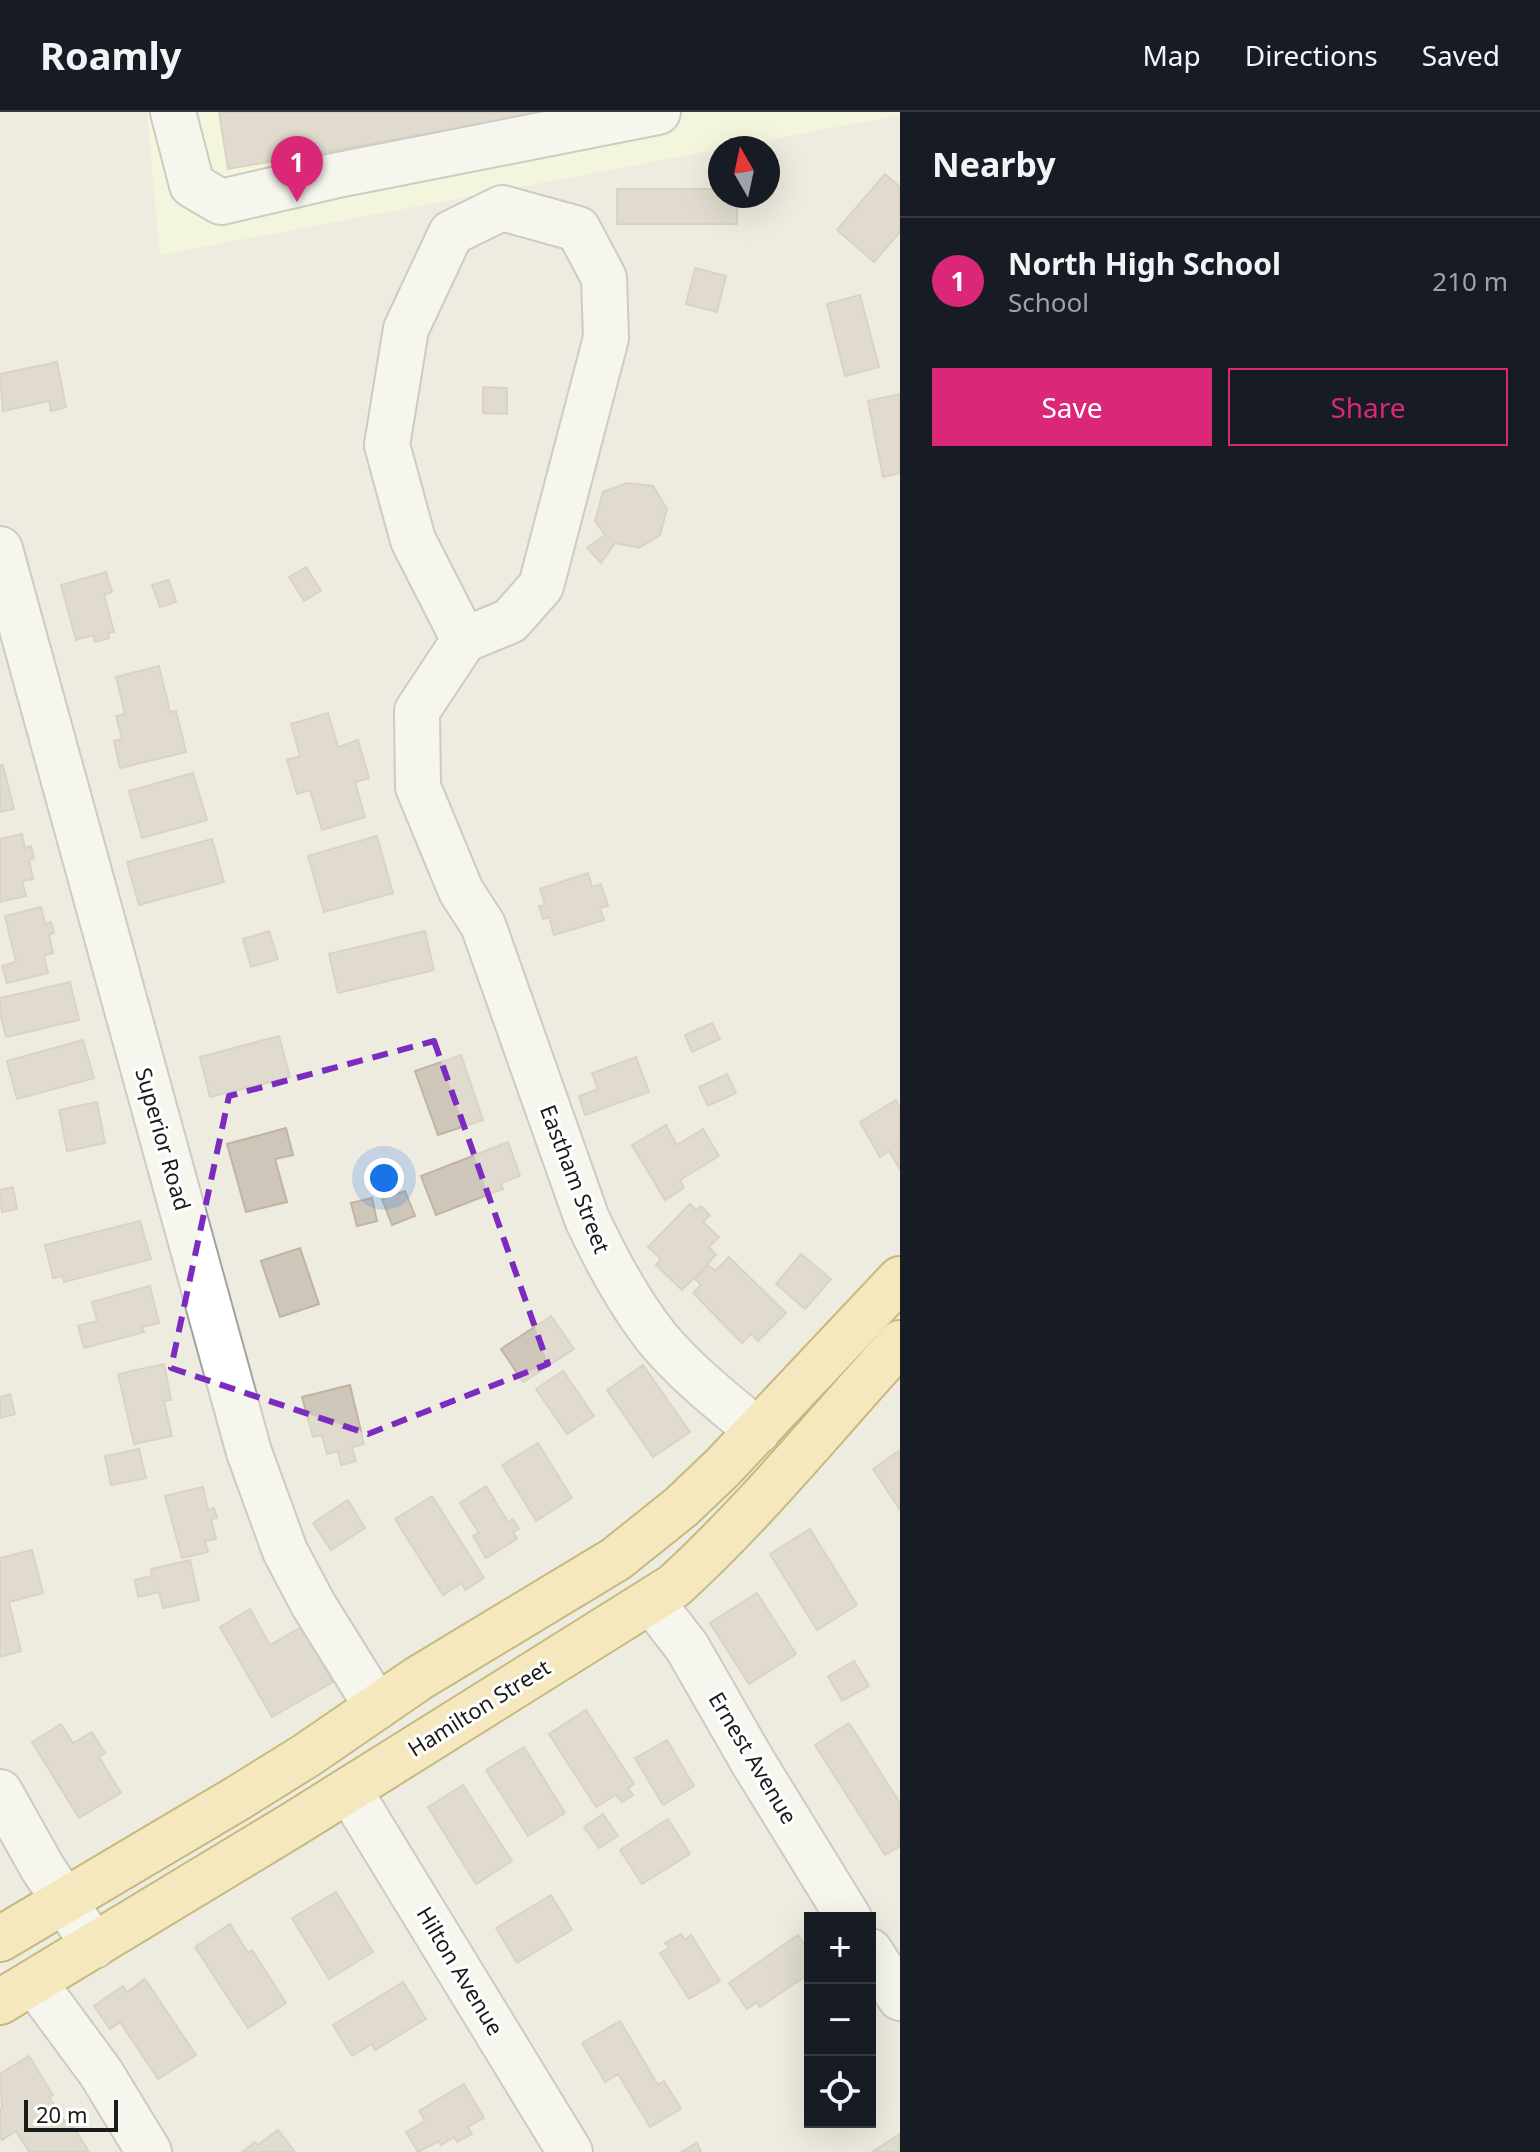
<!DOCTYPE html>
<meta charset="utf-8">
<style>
body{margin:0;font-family:"Noto Sans",sans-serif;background:#20242c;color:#f1f3f6}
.controls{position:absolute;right:24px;bottom:24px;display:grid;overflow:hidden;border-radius:0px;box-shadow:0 8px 32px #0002}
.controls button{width:72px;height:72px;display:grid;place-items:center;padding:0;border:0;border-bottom:2px solid #363941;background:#171b24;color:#f1f3f6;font:40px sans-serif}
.compass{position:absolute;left:708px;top:24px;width:72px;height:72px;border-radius:50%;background:#171b24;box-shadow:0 8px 32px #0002;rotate:351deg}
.scale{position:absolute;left:24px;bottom:20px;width:94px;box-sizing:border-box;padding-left:8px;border:4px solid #1b1b1b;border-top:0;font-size:22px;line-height:28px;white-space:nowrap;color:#1b1b1b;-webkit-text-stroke:6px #fff;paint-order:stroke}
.you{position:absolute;left:384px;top:1066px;width:28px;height:28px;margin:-20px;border:6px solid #fff;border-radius:50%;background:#1a73e8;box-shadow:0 0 0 12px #1a73e833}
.badge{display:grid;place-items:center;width:52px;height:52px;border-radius:50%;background:#db2777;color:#fff;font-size:26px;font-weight:700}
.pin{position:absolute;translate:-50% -66px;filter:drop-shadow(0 2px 4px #0008)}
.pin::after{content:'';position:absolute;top:42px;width:28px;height:24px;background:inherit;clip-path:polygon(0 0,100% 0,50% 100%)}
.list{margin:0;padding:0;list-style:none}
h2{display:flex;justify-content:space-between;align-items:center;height:104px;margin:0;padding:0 32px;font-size:34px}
h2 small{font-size:26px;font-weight:400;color:#9ea1a6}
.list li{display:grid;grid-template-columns:52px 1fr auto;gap:24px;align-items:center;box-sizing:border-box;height:128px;padding:0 32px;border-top:2px solid #363941}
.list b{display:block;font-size:30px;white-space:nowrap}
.list p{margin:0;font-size:26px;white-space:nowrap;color:#9ea1a6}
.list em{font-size:26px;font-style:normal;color:#9ea1a6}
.actions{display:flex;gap:16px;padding:24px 32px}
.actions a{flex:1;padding:18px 0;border:2px solid #db2777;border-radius:0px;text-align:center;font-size:28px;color:#db2777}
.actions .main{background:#db2777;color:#fff}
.icon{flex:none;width:44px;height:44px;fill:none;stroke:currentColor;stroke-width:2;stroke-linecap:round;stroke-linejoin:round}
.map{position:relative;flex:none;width:900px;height:2040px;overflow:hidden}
header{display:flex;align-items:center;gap:48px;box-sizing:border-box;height:112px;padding:0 40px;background:#171b24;border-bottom:2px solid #363941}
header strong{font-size:38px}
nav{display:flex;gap:44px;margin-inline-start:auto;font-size:28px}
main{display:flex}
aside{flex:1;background:#171b24}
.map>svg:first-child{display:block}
</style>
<header>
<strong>Roamly</strong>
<nav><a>Map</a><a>Directions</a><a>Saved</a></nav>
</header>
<main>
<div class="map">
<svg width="900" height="2040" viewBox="0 0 900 2040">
<rect width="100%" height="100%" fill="#eeece0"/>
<!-- education -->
<path fill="#f8ffd8" d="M147 0H900V3L160 143Z"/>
<!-- building -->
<g fill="#cec6b9" stroke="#c1b4a1" stroke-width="2">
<path d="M219 0H549L228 57Z"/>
<path d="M885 62 900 75V120L874 150 837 118Z"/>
<path d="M617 77H720V84H737V112H617Z"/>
<path d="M695 156 726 164 717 200 686 192Z"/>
<path d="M860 183 879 255 845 264 827 192Z"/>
<path d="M57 250 66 295 51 299 49 289 3 299 0 262Z"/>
<path d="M483 275 507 276V302L483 301Z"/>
<path d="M900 282V361L883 365 868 289Z"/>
<path d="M627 371 653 374 667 397 660 423 639 436 615 431 601 451 587 436 605 423 595 409 603 380Z"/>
<path d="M306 455 321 479 304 489 289 465Z"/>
<path d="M106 460 112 480 104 483 114 520 108 521 109 526 95 530 93 523 76 528 61 473Z"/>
<path d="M169 468 176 490 160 495 152 473Z"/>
<path d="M159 554 170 600 176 599 186 640 120 656 114 629 122 627 116 604 125 602 116 565Z"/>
<path d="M328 601 338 635 358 628 369 666 355 670 365 705 322 718 310 678 297 682 287 648 300 644 291 612Z"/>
<path d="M0 653H3L14 697 0 700Z"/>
<path d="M193 661 207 708 142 726 129 679Z"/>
<path d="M22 722 25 736 31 734 34 746 29 748 33 767 22 769 26 784 0 790V727Z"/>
<path d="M377 724 393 781 324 800 308 744Z"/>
<path d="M212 727 224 770 139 793 127 750Z"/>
<path d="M588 761 592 775 601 772 608 794 600 796 604 808 554 823 549 805 543 807 539 794 545 793 540 777Z"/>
<path d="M41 795 45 812 51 810 54 821 49 823 53 841 44 843 48 861 7 871 2 854 16 850 5 804Z"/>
<path d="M269 819 278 847 251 855 243 827Z"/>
<path d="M425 819 434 858 338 881 329 842Z"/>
<path d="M70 870 79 908 6 925 0 900V886Z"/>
<path d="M712 911 720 927 692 940 685 923Z"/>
<path d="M279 924 290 965 210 985 200 945Z"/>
<path d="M83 928 94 966 17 987 7 949Z"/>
<path d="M461 943 483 1008 438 1023 415 959Z"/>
<path d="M636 945 649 980 585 1003 579 984 598 977 592 961Z"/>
<path d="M727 962 736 981 708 994 699 975Z"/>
<path d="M896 988 900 995 899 1056 889 1039 880 1045 860 1010Z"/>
<path d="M97 990 105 1031 67 1039 59 998Z"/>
<path d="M666 1013 677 1033 703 1017 719 1044 680 1068 684 1076 665 1088 632 1033Z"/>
<path d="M286 1016 293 1043 275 1047 287 1090 246 1100 227 1032Z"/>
<path d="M508 1030 520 1064 501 1071 503 1077 436 1103 421 1064Z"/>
<path d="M13 1075 17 1097 2 1100 0 1078Z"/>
<path d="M405 1079 415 1104 392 1113 382 1087Z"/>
<path d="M372 1086 377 1109 357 1114 351 1091Z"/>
<path d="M690 1092 696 1098 701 1094 710 1103 703 1110 719 1125 709 1135 716 1143 682 1178 656 1153 661 1147 648 1135Z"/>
<path d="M140 1109 151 1147 64 1170 63 1164 53 1166 45 1133Z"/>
<path d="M300 1136 319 1192 280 1205 261 1149Z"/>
<path d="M801 1142 831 1167 805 1197 776 1172Z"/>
<path d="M729 1145 786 1201 758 1229 751 1222 742 1231 693 1181 701 1173 695 1167 708 1153 715 1159Z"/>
<path d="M150 1174 159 1211 142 1215 144 1220 84 1236 78 1214 97 1209 92 1190Z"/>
<path d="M551 1204 574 1237 523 1270 501 1237Z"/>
<path d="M164 1252 171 1288 164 1289 172 1324 134 1332 118 1262Z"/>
<path d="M643 1253 690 1320 653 1345 607 1278Z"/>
<path d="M563 1259 594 1304 567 1322 536 1277Z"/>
<path d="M350 1273 364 1332 352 1335 356 1349 341 1353 338 1339 327 1342 322 1323 313 1325 302 1285Z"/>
<path d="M10 1282 15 1302 0 1306V1285Z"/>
<path d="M538 1331 572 1386 536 1409 502 1353Z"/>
<path d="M139 1337 146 1366 111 1373 105 1344Z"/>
<path d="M900 1338V1398L873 1357Z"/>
<path d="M486 1374 508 1410 513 1407 519 1417 513 1420 517 1427 486 1446 473 1424 479 1421 460 1391Z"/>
<path d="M203 1375 208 1398 214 1396 217 1406 211 1407 216 1427 205 1429 208 1440 182 1446 165 1384Z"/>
<path d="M432 1384 484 1466 465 1478 462 1471 443 1483 395 1407Z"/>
<path d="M348 1388 365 1416 331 1438 313 1411Z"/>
<path d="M810 1417 857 1493 817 1518 770 1442Z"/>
<path d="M32 1438 43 1481 9 1490 21 1539 0 1545V1446Z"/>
<path d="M190 1448 199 1488 163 1496 159 1480 138 1485 135 1468 152 1464 151 1457Z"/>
<path d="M757 1481 796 1542 749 1572 710 1511Z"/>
<path d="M250 1497 270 1533 301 1515 333 1570 272 1605 220 1515Z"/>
<path d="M854 1549 869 1574 842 1589 828 1564Z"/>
<path d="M586 1598 634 1672 628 1676 633 1683 622 1690 616 1683 596 1695 549 1622Z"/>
<path d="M849 1611 900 1691V1734L885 1743 815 1633Z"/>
<path d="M61 1612 73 1631 92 1620 105 1641 99 1645 121 1681 79 1706 32 1630Z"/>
<path d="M667 1628 694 1674 663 1693 635 1646Z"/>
<path d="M524 1635 565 1701 528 1724 486 1658Z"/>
<path d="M463 1673 512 1749 476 1772 428 1695Z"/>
<path d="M603 1702 618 1724 599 1736 584 1715Z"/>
<path d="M668 1707 690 1742 642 1772 620 1738Z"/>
<path d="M336 1780 373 1840 329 1867 292 1806Z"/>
<path d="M551 1783 572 1818 517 1851 496 1816Z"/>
<path d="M230 1812 248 1841 252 1838 286 1891 248 1916 195 1835Z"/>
<path d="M681 1822 685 1828 691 1823 720 1869 689 1887 660 1841 669 1836 665 1831Z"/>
<path d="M798 1823 810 1840V1861L760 1895 757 1890 747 1897 729 1871Z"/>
<path d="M145 1867 196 1943 158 1967 120 1910 110 1917 94 1894 123 1874 127 1880Z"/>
<path d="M403 1870 426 1907 375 1938 372 1932 352 1944 333 1913Z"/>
<path d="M620 1909 658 1973 664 1969 681 1997 650 2015 618 1962 605 1970 582 1931Z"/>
<path d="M29 1944 53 1983 49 1985 67 2013 71 2011 89 2040H29L16 2019 2 2028 0 2024V1997L2 1996 0 1962Z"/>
<path d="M464 1972 484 2006 468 2015 472 2022 457 2030 454 2025 441 2033 439 2029 418 2040 406 2020 425 2009 419 1999Z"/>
<path d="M278 2018 295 2040H242L255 2030 258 2033Z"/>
<path d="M900 2022V2040H872Z"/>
<path d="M697 2031 701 2040H681Z"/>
</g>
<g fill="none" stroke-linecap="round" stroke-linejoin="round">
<defs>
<g id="minor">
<path d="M173 0 192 73 221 90 333 64 658 0"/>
<path d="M0 437 249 1340 285 1439 313 1492 377 1595"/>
<path d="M464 528 510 509 541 474 606 226 604 166 578 117 502 96 451 121 406 217 387 333 413 428 464 528 417 599 418 675 461 779 483 813 587 1107C607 1149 628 1189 657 1226 686 1261 723 1290 758 1319"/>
<path d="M652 1490 687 1535 753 1650 849 1806"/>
<path d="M349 1678 570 2040"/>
<path d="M0 1680 42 1755 94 1834"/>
<path d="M870 1839 900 1886"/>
<path d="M34 1870 101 1961 149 2040"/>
</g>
<g id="major">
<path d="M0 1827 238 1686 307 1643 419 1566 616 1447 681 1395 722 1356 900 1167"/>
<path d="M0 1890 294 1712 674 1474C756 1399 825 1313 900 1231"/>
</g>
</defs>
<!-- minor casing -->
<use href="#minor" stroke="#a2a2a2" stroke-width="48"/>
<!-- major casing -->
<use href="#major" stroke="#937b00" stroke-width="48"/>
<!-- minor -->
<use href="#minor" stroke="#fff" stroke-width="44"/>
<!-- major -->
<use href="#major" stroke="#ffe394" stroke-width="44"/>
</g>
<!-- marked area -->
<path d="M0 0H900V2040H0ZM434 929 548 1252 368 1322 171 1256 229 984Z" fill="#eeece0" fill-opacity=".55" fill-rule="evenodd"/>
<path fill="none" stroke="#7b2cbf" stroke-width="6" stroke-dasharray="16 10" stroke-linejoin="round" d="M434 929 548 1252 368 1322 171 1256 229 984Z"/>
<g text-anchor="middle" stroke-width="6" stroke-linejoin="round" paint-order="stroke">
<!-- street labels -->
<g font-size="22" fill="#1b1b1b" stroke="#fff">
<text transform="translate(163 1027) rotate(74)" y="8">Superior Road</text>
<text transform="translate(575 1067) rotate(69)" y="8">Eastham Street</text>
<text transform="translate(479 1596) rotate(-32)" y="8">Hamilton Street</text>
<text transform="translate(753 1646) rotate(59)" y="8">Ernest Avenue</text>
<text transform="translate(460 1859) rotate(59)" y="8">Hilton Avenue</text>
</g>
</g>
</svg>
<div class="controls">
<button>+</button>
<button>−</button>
<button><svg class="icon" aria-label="locate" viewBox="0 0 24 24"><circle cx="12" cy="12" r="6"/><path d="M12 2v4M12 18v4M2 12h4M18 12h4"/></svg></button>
</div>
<svg class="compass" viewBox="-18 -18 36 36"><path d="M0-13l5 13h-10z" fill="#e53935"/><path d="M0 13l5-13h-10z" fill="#9ea1a6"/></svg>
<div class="scale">20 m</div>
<div class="you"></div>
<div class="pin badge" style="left:297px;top:90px">1</div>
</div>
<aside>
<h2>Nearby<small></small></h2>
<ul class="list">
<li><span class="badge">1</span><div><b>North High School</b><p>School</p></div><em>210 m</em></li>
</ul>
<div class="actions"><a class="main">Save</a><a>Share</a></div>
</aside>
</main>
